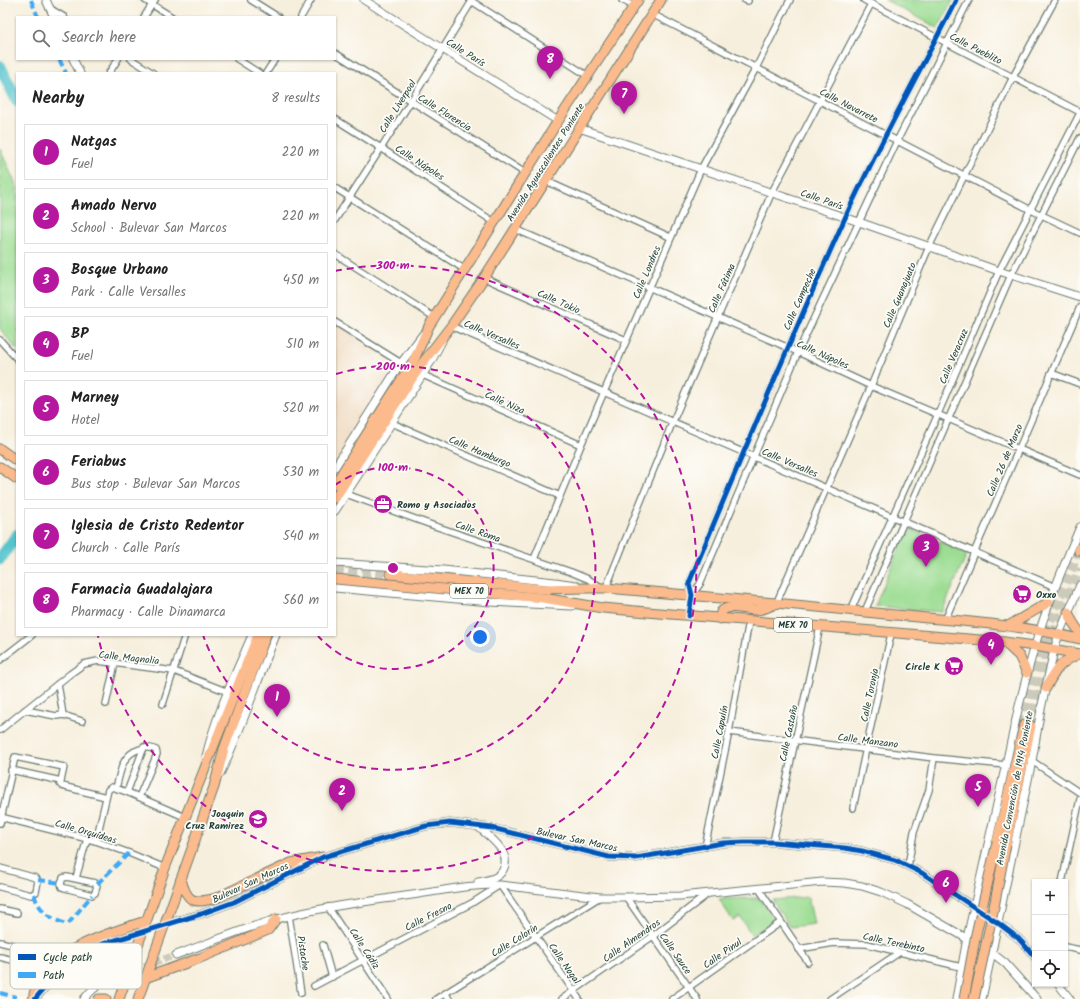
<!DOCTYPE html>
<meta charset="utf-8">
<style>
body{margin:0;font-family:Kalam,sans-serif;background:#f2f2f2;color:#222}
.controls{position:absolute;right:12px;bottom:12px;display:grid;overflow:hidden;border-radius:0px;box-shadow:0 1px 3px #0004}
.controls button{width:36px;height:36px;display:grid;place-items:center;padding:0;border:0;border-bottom:1px solid #e0e0e0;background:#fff;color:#222;font:20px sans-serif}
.you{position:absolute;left:480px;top:637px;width:14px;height:14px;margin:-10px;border:3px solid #fff;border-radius:50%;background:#1a73e8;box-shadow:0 0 0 6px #1a73e833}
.badge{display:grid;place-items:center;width:26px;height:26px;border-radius:50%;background:#b5179e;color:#fff;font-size:13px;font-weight:700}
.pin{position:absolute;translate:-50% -33px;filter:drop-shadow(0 1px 2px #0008)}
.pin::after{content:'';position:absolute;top:21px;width:14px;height:12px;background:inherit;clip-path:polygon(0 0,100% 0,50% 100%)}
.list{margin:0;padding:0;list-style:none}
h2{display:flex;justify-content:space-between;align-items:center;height:52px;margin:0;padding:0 16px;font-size:17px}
h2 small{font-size:13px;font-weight:400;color:#767676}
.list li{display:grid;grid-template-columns:26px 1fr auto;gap:12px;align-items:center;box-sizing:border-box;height:56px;margin:0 8px 8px;padding:0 8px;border:1px solid #e0e0e0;border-radius:0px}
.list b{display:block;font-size:15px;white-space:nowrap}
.list p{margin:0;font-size:13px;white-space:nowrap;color:#767676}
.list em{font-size:13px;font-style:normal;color:#767676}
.icon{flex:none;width:22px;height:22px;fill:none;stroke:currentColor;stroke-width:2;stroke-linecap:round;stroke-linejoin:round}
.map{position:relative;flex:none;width:1080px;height:999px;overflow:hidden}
.search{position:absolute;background:#fff;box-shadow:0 1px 3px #0004;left:16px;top:16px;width:320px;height:44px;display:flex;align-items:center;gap:10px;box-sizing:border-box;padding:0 14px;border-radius:0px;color:#767676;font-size:15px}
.panel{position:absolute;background:#fff;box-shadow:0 1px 3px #0004;left:16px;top:72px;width:320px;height:564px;border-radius:0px}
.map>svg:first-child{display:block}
</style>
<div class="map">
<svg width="1080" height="999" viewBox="0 0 1080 999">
<rect width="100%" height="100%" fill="#fdfcf7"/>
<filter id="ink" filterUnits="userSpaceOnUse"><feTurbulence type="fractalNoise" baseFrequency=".025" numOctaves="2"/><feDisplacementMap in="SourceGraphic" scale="8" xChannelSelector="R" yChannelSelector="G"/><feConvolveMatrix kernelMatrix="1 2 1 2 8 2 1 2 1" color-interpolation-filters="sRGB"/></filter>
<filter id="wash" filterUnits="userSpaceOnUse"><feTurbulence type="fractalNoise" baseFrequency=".012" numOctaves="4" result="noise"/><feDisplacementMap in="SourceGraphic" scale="16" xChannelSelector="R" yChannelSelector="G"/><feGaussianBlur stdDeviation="0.9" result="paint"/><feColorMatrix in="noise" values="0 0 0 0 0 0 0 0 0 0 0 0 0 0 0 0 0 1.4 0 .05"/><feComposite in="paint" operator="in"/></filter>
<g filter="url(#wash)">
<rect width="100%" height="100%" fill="#f7efdd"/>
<!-- built -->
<path fill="#eed7bb" d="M335 322 401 363 335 467Z"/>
<!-- green -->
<g fill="#9cdd93" stroke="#5e8d64">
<path d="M885 0H953L938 28Z"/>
<path d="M0 149 17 187V350L0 329Z"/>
<path d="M907 528 967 554 942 612 875 606Z"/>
<path d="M808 897 814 924 790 927 772 900Z"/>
<path d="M759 898 775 921 752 935 740 917 733 921 719 899Z"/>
</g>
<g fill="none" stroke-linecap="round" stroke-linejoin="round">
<!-- river -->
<g stroke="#56c4cd" stroke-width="12">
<path d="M0 66 17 101"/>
<path d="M0 559 17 535"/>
</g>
</g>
</g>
<g filter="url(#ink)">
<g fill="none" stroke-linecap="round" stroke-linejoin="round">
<!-- tertiary-tunnel -->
<g stroke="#cccbbb" stroke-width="7" stroke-dasharray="7 3.5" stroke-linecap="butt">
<path d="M122 938 175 921"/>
<path d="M114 976 176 955"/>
</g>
<!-- primary-tunnel -->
<g stroke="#cccbbb" stroke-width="9" stroke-dasharray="9 4.5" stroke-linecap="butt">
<path d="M335 569 390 574"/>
<path d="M1024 725 1038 662 1046 631 1079 551"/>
<path d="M1031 726 1052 635 1080 568"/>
</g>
<defs>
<g id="minor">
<path d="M145 0 172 17"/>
<path d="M251 0 278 17"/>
<path d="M470 0 588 76"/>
<path d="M622 0 634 6"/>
<path d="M745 0 748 1"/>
<path d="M864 0 1080 112"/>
<path d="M49 8 64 17"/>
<path d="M652 14 1029 209 1080 233"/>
<path d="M144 17 155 0"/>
<path d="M301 17 311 0"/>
<path d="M335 53 525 173"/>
<path d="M131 59 153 73"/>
<path d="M237 59 259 73"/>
<path d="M109 73 118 59"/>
<path d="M266 73 275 59"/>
<path d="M335 119 381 148 494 222"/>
<path d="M546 181 670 237"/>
<path d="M335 188 464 269"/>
<path d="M335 220 411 101 472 1"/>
<path d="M515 229 798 352 871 386 1080 475"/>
<path d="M335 254 434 317"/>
<path d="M484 278 626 340"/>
<path d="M335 322 401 363"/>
<path d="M451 326 974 552 1055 587"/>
<path d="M0 340 17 359"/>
<path d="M1051 373 1080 384"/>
<path d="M423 375 581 445"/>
<path d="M392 423 560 496"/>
<path d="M346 494 429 524 571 572 588 579 601 587"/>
<path d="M534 559 581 445 701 169 756 68 790 0"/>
<path d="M606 588 673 421 772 192 871 4"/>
<path d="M692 595 700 584 798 352 897 141 969 0"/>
<path d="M776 604 871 386 929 247 1013 77 1055 0"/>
<path d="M851 610 938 414 999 271 1080 113"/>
<path d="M865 611 1011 275 1080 138"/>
<path d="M689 616 692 595 689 583C740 461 790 339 845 218 879 144 919 73 956 0"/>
<path d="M945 620 1080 307"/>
<path d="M0 660 32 635"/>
<path d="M58 684 63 715"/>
<path d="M106 704 115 663"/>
<path d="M163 704 185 635"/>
<path d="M25 710 56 716 63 715 82 721"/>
<path d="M0 730 70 674 84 664 98 661 174 671 228 692"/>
<path d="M729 732 934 758 1006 765"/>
<path d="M1032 761 1080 793"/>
<path d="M11 770 61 781"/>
<path d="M61 781 60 784 62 786 106 797"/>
<path d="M116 788C121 771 121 755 140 749 146 747 150 747 156 750L157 754 139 797"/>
<path d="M127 792 144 747"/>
<path d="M853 808 891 634"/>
<path d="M0 817 96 841 129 853 165 868"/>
<path d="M0 823 15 757 64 767 61 781"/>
<path d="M96 841 108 790 112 787 127 792 185 817"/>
<path d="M773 842 820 627"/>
<path d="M705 847 729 732 749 621"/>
<path d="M908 866 914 832 929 790 934 758"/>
<path d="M0 868 36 878 38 881 36 892 31 895 0 887"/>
<path d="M67 877 95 883 97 886 95 893 92 895 65 888 62 887 61 883 63 878Z"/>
<path d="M76 878 87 839"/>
<path d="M1062 882 1080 799"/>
<path d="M759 889 808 962"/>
<path d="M626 897 697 999"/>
<path d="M328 907 388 999"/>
<path d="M0 909 17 913"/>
<path d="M289 916 301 993"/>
<path d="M0 942 21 947 27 951V956L21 962 0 957"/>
<path d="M323 945 332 977"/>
<path d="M1065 947 1080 950"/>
<path d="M799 949 834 943 867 944 961 967"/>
<path d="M314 986 472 903 500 885 579 999"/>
<path d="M446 994 449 999"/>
<path d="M436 999 600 897"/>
<path d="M562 999 653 936 709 893"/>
<path d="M672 999 781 922"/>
<path d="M830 999 900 952"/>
</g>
<g id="tertiary">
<path d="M46 0 54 17"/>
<path d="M364 0 558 121"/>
<path d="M73 59 80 73"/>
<path d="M579 128 859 222 999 271 1080 297"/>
<path d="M335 467 401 363 423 334"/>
<path d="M335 511 432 360 442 341"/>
<path d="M335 563 443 570 555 582 576 585"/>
<path d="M335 588 490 602 572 606"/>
<path d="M206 756C216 714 235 675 252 635"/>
<path d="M220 774C242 729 257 681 276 635"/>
<path d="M476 825C487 835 513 852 503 870 501 874 498 876 494 878 489 880 483 881 478 882"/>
<path d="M175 921 201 914 234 902 323 857 426 826 450 823 492 828 609 857 636 858 723 843 744 842H773L845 848 862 851 895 860 922 873 998 923 1018 938 1035 957"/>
<path d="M176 955C209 943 241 929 274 920 319 907 366 902 412 895 442 891 470 884 500 885L600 897H626L680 896 822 882 845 883 862 886 881 892 907 904 992 953 1005 963 1037 999"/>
<path d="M1058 984 1070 999"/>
<path d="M35 999C61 968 83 950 122 938"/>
<path d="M84 999C92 988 102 982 114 976"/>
<path d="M956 999 967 938 1018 710C1025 683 1031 656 1040 630 1051 595 1066 560 1080 527"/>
<path d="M982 999 1032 761 1041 709 1054 650 1059 634 1080 585"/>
</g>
<g id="primary">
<path d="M0 449 17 461"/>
<path d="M0 467 17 479"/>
<path d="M335 484 414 360 429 326 558 121 638 0"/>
<path d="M335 498 409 383 424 361 451 326 484 278 661 0"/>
<path d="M1079 551 1080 548"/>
<path d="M390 574 543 589 587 588H606C703 596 799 605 895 615 958 621 1018 624 1080 639"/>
<path d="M335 579 543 598 603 608 647 612 1004 642 1035 646 1080 654"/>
<path d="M1068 612 1072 621 1080 633"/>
<path d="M720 619 721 612C728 603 745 610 756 610 763 610 768 607 775 604"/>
<path d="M1010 625 1049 602"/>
<path d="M1004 642 1019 656 1027 673"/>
<path d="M1046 688C1055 670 1060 662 1079 654"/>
<path d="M997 842 1024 725"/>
<path d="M1006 844 1031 726"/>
<path d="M181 879C187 903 194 904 216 898L291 863 323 857"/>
<path d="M145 978 200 958 268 930 276 919"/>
<path d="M33 999C40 952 108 933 146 921"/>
<path d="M99 999H106"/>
<path d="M119 999 165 868 258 635"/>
<path d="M138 999 214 787 224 749 266 635"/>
</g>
</defs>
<!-- minor casing -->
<use href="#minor" stroke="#6b7b6f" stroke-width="8"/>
<!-- tertiary casing -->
<use href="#tertiary" stroke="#6b7b6f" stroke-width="9"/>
<!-- primary casing -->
<use href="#primary" stroke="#6b7b6f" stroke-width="11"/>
<!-- minor -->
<use href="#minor" stroke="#fff" stroke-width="5.5"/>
<!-- tertiary -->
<use href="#tertiary" stroke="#fff" stroke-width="7"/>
<!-- primary -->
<use href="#primary" stroke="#fbbb8d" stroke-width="9"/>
<defs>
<g id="primary-bridge">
<path d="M964 999 976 934 997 842"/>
<path d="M974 999 994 907 1006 844"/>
</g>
</defs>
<!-- primary-bridge casing -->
<use href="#primary-bridge" stroke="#6b7b6f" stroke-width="11" stroke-linecap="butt"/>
<!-- primary-bridge -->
<use href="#primary-bridge" stroke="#fbbb8d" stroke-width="9"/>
<!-- quiet -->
<g stroke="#3fa9f5" stroke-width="4" stroke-dasharray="8 4" stroke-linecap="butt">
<path d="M31 0 38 17"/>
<path d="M59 59 66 73"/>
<path d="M38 880 61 883"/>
<path d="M97 884 129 853"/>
<path d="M34 894C38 910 52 921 68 924L92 895"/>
<path d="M0 993 16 997"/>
</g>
<defs>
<g id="cycleway">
<path d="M689 616 692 595 689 583C740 461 790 339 845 218 879 144 919 73 956 0"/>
<path d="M35 999C56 973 73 960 103 944L201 914 234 902 323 857 426 826 450 823 492 828 609 857 636 858 723 843 744 842H773L845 848 862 851 895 860 922 873 998 923 1018 938 1035 957"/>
</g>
</defs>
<!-- cycleway casing -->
<use href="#cycleway" stroke="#fdfcf7" stroke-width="8"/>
<!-- cycleway -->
<use href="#cycleway" stroke="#0057b8" stroke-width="5"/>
</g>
</g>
<!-- distance rings -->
<g fill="none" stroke="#b5179e" stroke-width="2" stroke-dasharray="7 5">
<path d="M335 485A101 101 0 1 1 318 636"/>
<path d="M336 374A202 202 0 1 1 203 635"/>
<path d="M335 271A303 303 0 1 1 98 636"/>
</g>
<!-- icons -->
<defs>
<symbol id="office-disc" viewBox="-11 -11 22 22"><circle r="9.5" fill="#b5179e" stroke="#fdfcf7"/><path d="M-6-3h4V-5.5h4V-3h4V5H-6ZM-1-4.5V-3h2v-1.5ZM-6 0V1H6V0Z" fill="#fff"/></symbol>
<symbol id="supermarket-disc" viewBox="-11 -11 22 22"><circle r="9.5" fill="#b5179e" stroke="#fdfcf7"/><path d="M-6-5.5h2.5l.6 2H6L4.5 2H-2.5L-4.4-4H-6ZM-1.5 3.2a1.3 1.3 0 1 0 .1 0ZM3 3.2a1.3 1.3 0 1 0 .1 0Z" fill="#fff"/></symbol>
<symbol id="school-disc" viewBox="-11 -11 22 22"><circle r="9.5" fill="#b5179e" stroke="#fdfcf7"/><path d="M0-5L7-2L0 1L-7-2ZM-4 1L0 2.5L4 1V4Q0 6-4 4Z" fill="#fff"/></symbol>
</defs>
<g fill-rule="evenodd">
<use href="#office-disc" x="372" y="493" width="22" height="22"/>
<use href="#supermarket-disc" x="1011" y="583" width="22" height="22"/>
<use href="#supermarket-disc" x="943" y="655" width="22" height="22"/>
<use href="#school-disc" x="247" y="808" width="22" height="22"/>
</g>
<g text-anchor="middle" stroke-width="3.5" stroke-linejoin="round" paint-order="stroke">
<!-- shield labels -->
<g fill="#fdfcf7" stroke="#62766e" stroke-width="1">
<rect x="450" y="584" width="38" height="14" rx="3"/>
<rect x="774" y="618" width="38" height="14" rx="3"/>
</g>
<g font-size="9" font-weight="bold" fill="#1f3d34">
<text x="469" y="594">MEX 70</text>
<text x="793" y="628">MEX 70</text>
</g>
<!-- street labels -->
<g font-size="10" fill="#1f3d34" stroke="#fdfcf7">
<text transform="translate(976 48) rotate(27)" y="4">Calle Pueblito</text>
<text transform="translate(466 52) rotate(32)" y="4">Calle París</text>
<text transform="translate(849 105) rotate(27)" y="4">Calle Navarrete</text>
<text transform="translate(397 106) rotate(-58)" y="4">Calle Liverpool</text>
<text transform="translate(445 112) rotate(32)" y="4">Calle Florencia</text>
<text transform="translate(420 162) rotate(33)" y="4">Calle Nápoles</text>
<text transform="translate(545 162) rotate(-58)" y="4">Avenida Aguascalientes Poniente</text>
<text transform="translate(822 199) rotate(19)" y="4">Calle París</text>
<text transform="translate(646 272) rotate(-67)" y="4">Calle Londres</text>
<text transform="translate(721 288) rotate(-66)" y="4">Calle Fátima</text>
<text transform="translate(899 295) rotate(-67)" y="4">Calle Guanajuato</text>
<text transform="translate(799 299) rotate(-66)" y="4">Calle Campeche</text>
<text transform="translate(559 301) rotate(24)" y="4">Calle Tokio</text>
<text transform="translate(492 334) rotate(23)" y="4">Calle Versalles</text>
<text transform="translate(823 354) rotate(24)" y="4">Calle Nápoles</text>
<text transform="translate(953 356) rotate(-67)" y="4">Calle Veracruz</text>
<text transform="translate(505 402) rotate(24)" y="4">Calle Niza</text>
<text transform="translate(480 451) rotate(23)" y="4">Calle Hamburgo</text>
<text transform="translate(1004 460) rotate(-67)" y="4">Calle 26 de Marzo</text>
<text transform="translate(790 462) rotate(23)" y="4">Calle Versalles</text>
<text transform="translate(478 531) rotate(19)" y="4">Calle Roma</text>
<text transform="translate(129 657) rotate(6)" y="4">Calle Magnolia</text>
<text transform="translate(869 695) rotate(-78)" y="4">Calle Toronja</text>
<text transform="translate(719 732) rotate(-79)" y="4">Calle Capulín</text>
<text transform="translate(788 733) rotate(-78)" y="4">Calle Castaño</text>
<text transform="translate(868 740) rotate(7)" y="4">Calle Manzano</text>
<text transform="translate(1014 788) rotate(-79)" y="4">Avenida Convención de 1914 Poniente</text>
<text transform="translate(86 831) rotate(16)" y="4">Calle Orquídeas</text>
<text transform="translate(577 839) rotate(12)" y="4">Bulevar San Marcos</text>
<text transform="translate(250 882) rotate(-25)" y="4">Bulevar San Marcos</text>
<text transform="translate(428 916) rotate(-27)" y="4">Calle Fresno</text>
<text transform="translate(514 940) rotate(-32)" y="4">Calle Colorín</text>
<text transform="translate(631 940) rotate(-35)" y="4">Calle Almendros</text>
<text transform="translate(894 942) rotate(12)" y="4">Calle Terebinto</text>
<text transform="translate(365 948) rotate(57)" y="4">Calle Cádiz</text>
<text transform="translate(304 953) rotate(81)" y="4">Pistache</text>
<text transform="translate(676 953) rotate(55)" y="4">Calle Sauce</text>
<text transform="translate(722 953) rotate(-35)" y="4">Calle Pinul</text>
<text transform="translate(565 963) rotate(55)" y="4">Calle Nogal</text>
</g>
<!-- poi labels -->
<g font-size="10" font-weight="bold" fill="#1f3d34" stroke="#fdfcf7" text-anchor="start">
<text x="397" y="508">Romo y Asociados</text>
<text x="1036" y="598">Oxxo</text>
<text x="940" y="670" text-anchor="end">Circle K</text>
<text x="244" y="817" text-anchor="end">Joaquin<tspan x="244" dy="12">Cruz Ramirez</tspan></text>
</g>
</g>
<!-- legend -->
<rect x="10" y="943" width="132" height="46" rx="6" fill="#fdfcf7" stroke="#bac3bc" stroke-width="1"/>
<rect x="18" y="954" width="18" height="6" fill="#0057b8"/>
<rect x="18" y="972" width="18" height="6" fill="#3fa9f5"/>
<g font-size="11" fill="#1f3d34">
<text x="43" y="961">Cycle path</text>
<text x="43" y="979">Path</text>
</g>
<circle cx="393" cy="568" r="6" fill="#b5179e" stroke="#fdfcf7" stroke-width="2"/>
<g font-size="12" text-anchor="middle" font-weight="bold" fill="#b5179e" stroke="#fdfcf7" stroke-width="3.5" stroke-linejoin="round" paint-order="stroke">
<text x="393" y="269">300 m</text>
<text x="393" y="370">200 m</text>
<text x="393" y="471">100 m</text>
</g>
</svg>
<div class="controls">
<button>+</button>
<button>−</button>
<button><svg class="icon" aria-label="locate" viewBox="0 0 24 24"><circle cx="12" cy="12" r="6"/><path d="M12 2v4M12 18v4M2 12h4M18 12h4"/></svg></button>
</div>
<div class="you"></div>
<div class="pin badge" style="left:277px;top:717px">1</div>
<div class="pin badge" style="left:342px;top:811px">2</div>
<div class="pin badge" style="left:926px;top:567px">3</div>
<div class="pin badge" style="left:991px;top:665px">4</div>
<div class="pin badge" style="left:978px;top:807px">5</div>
<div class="pin badge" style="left:946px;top:903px">6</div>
<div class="pin badge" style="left:624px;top:114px">7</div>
<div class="pin badge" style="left:550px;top:79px">8</div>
<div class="search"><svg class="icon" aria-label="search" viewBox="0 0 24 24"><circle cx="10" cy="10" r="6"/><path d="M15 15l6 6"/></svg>Search here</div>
<section class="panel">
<h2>Nearby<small>8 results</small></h2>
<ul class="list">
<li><span class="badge">1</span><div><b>Natgas</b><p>Fuel</p></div><em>220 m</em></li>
<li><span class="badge">2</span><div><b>Amado Nervo</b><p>School · Bulevar San Marcos</p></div><em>220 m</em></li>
<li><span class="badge">3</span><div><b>Bosque Urbano</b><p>Park · Calle Versalles</p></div><em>450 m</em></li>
<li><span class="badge">4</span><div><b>BP</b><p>Fuel</p></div><em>510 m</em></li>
<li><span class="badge">5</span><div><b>Marney</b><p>Hotel</p></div><em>520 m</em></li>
<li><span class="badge">6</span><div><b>Feriabus</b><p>Bus stop · Bulevar San Marcos</p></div><em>530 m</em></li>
<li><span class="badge">7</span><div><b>Iglesia de Cristo Redentor</b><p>Church · Calle París</p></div><em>540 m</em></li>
<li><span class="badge">8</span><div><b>Farmacia Guadalajara</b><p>Pharmacy · Calle Dinamarca</p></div><em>560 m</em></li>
</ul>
</section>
</div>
